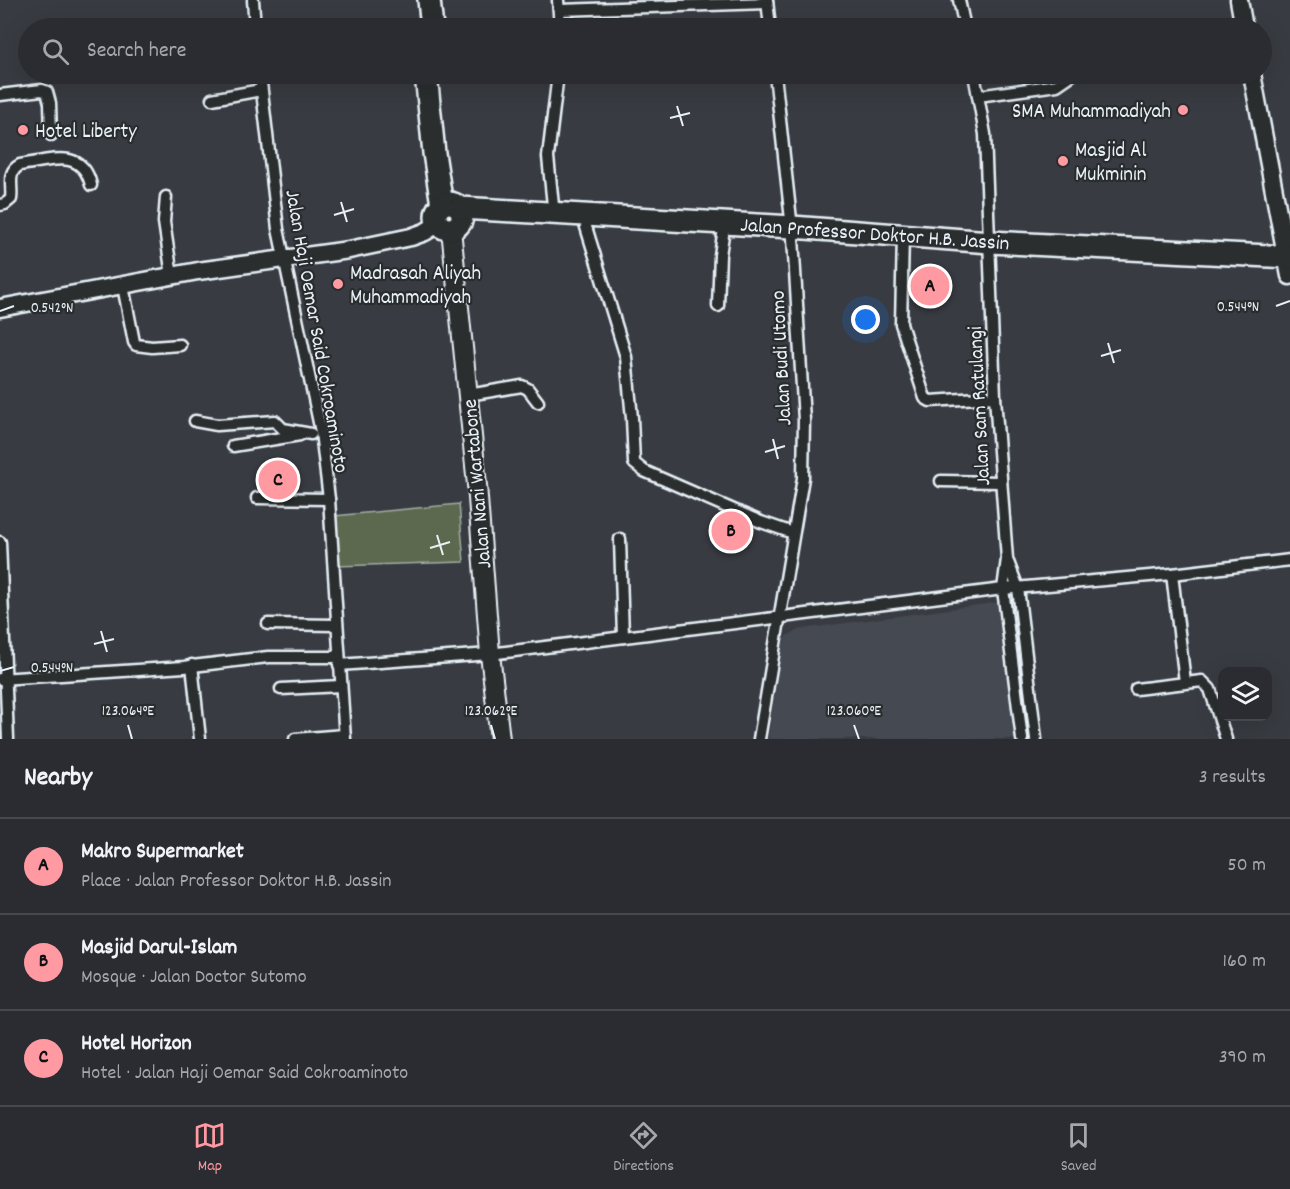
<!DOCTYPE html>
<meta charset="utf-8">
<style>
body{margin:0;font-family:Dekko,sans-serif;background:#36383d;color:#f1f3f6}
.controls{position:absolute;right:18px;bottom:18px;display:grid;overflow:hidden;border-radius:12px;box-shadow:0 6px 24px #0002}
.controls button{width:54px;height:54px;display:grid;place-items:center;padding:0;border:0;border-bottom:2px solid #46484d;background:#2a2c31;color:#f1f3f6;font:30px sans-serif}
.you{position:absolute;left:866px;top:320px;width:21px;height:21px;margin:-15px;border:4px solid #fff;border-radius:50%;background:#1a73e8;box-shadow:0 0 0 9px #1a73e833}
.badge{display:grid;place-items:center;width:39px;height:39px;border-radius:50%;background:#ff9aa2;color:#111;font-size:20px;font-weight:700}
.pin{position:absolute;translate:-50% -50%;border:3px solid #fff;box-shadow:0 2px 6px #0006}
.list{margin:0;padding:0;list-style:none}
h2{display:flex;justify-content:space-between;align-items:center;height:78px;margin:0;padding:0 24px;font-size:26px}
h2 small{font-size:20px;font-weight:400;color:#a5a7ab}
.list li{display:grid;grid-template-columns:39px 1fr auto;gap:18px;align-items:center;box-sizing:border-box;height:96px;padding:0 24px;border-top:2px solid #46484d}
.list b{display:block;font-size:22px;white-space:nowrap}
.list p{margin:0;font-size:20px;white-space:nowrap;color:#a5a7ab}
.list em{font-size:20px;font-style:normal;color:#a5a7ab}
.icon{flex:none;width:33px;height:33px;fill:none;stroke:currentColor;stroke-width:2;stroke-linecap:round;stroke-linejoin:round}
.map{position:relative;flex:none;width:1290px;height:739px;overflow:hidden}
.search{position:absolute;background:#2a2c31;box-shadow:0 6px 24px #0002;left:18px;right:18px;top:18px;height:66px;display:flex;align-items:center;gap:15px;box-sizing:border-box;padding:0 21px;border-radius:33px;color:#a5a7ab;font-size:22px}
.sheet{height:366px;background:#2a2c31}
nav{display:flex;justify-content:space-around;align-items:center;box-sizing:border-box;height:84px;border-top:2px solid #46484d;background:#2a2c31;font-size:16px;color:#a5a7ab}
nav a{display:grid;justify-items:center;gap:3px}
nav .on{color:#ff9aa2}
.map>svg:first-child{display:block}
</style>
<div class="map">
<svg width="1290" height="739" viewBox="0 0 1290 739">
<rect width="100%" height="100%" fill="#383b41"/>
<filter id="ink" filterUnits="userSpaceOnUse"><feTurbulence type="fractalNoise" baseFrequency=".0167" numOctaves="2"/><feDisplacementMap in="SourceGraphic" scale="12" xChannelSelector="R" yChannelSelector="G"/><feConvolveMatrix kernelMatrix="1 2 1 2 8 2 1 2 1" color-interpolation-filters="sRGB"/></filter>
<g filter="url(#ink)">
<!-- built -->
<path fill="#454851" d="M1000 602 1017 739H768L782 647 786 636 801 629Z"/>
<!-- green -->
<path fill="#5d6950" stroke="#a2ada4" stroke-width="1.5" d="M459 504 464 562 336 566 334 516Z"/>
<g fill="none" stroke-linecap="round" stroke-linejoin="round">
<defs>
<g id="street">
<path d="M253 0 255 28"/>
<path d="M558 0 560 28"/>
<path d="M767 0 770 28"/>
<path d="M959 0 965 28"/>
<path d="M560 10 767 3"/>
<path d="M260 74 278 229 321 432 329 499 345 739"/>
<path d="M974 74 985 134 995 397 1007 559 1003 589 1022 739"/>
<path d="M0 95 42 90 47 92 50 103 51 135"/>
<path d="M978 96 1057 85 1073 74"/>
<path d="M212 99 261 90"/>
<path d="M166 197 164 222 172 276"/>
<path d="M0 205 5 204 11 199C13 186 6 172 20 165 50 161 82 147 91 185"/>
<path d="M554 215 548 157 558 74"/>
<path d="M586 227 626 357 632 418 634 463 644 471 761 522 793 533"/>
<path d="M903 235 901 324 925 398 930 401 995 397"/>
<path d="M123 286 134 342 136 345 152 347 180 345"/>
<path d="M718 306 720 255 723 235"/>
<path d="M468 395 522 386 528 389 538 402"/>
<path d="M195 421 217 425 275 421 283 429 311 434"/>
<path d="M233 446 300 435"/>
<path d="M941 481 1001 482"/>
<path d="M257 498 329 499"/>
<path d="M620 539 623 637"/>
<path d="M0 542 8 739"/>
<path d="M1008 562 1018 588 1036 739"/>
<path d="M1172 574 1185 682"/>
<path d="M268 624 336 625"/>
<path d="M192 665 200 739"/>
<path d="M339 665 490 654 1003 589 1172 574 1290 560"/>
<path d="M0 679 184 667 268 657H338"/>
<path d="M281 689 341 686"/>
<path d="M1136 689 1202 681 1210 689 1226 739"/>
<path d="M295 739 344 735"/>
<path d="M759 739 803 478 804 420 793 238 775 74"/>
</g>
<g id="secondary">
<path d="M1239 0 1244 28"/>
<path d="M1252 74 1290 276"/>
<path d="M0 308 198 271 349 250 411 237 425 232 438 224"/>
</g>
<path id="primary" d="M451 229 477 485 490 654 500 739"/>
<g id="highway">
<path d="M429 0 432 28"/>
<path d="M426 74 434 153 442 205"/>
<circle cx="449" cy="216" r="13"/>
<path d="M460 208 792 227 990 242 1290 257"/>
</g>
</defs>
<!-- street casing -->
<use href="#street" stroke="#e8f1f8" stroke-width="15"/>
<!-- secondary casing -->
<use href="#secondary" stroke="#e8f1f8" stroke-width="21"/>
<!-- primary casing -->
<use href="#primary" stroke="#e8f1f8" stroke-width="22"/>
<!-- highway casing -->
<use href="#highway" stroke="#e8f1f8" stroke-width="26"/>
<!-- street -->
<use href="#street" stroke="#2a2d2e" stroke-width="10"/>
<!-- secondary -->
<use href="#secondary" stroke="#2a2d2e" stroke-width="16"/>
<!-- primary -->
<use href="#primary" stroke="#2a2d2e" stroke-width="18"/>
<!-- highway -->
<use href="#highway" stroke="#2a2d2e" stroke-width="21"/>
</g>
</g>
<!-- ticks -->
<path fill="none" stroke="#e8f1f8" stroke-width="2" d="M677 106 683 126M670 118 690 113M341 202 347 222M334 215 354 209M1276 306 1290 301M0 311 14 306M1108 343 1114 363M1101 356 1121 350M773 439 778 459M765 452 785 446M437 535 443 555M430 548 450 542M101 631 107 652M94 644 114 639M0 671 14 667M128 725 132 739M491 725 495 739M854 725 859 739"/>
<!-- markers -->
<g fill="#ff9aa2" stroke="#2a2d2e" stroke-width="2">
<circle cx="1183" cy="110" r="6"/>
<circle cx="23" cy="130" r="6"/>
<circle cx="1063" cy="161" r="6"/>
<circle cx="338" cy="284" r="6"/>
</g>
<g text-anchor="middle" stroke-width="4.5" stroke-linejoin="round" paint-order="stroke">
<!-- poi labels -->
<g font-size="21" fill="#e8f1f8" stroke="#2a2d2e" text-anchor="start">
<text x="1171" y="117" text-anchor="end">SMA Muhammadiyah</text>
<text x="35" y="137">Hotel Liberty</text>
<text x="1075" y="156">Masjid Al<tspan x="1075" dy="24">Mukminin</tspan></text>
<text x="350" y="279">Madrasah Aliyah<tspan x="350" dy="24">Muhammadiyah</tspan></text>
</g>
<!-- street labels -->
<g font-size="21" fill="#e8f1f8" stroke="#2a2d2e">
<text transform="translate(875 233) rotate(4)" y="7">Jalan Professor Doktor H.B. Jassin</text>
<text transform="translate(318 331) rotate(80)" y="7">Jalan Haji Oemar Said Cokroaminoto</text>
<text transform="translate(780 358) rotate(-93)" y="7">Jalan Budi Utomo</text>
<text transform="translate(978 406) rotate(-93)" y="7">Jalan Sam Ratulangi</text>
<text transform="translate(476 484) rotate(-95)" y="7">Jalan Nani Wartabone</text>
</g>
</g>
<g font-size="15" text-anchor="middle" fill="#e8f1f8" stroke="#2a2d2e" stroke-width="4.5" stroke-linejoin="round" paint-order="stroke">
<text x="1238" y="311">0.544°N</text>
<text x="52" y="312">0.542°N</text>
<text x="52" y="672">0.544°N</text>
<text x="491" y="715">123.062°E</text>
<text x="854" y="715">123.060°E</text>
<text x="128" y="715">123.064°E</text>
</g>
</svg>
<div class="controls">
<button><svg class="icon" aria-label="layers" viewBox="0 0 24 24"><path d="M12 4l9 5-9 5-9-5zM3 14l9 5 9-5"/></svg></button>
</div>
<div class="you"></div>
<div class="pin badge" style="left:930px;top:286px">A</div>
<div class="pin badge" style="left:731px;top:531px">B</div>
<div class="pin badge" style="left:278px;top:480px">C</div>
<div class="search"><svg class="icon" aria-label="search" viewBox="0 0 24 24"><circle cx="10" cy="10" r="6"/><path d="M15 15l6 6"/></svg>Search here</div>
</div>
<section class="sheet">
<h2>Nearby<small>3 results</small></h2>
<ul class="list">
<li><span class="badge">A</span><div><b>Makro Supermarket</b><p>Place · Jalan Professor Doktor H.B. Jassin</p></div><em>50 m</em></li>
<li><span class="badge">B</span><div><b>Masjid Darul-Islam</b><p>Mosque · Jalan Doctor Sutomo</p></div><em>160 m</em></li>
<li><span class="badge">C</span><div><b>Hotel Horizon</b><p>Hotel · Jalan Haji Oemar Said Cokroaminoto</p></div><em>390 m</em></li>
</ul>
</section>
<nav>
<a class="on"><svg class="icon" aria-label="map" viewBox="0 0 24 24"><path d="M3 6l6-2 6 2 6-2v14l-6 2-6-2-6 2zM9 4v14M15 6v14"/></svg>Map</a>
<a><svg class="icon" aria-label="directions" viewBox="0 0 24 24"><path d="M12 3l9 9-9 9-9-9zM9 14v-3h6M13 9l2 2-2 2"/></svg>Directions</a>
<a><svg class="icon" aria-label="saved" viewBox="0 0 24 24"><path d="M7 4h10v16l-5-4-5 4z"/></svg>Saved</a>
</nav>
